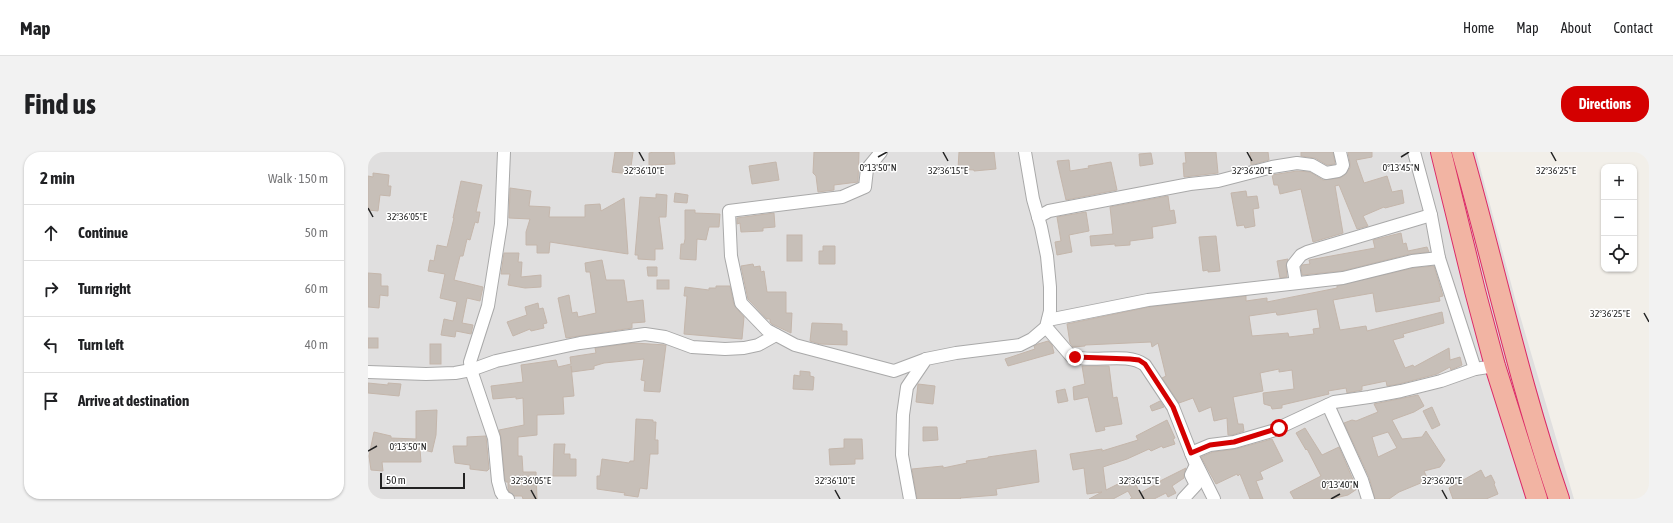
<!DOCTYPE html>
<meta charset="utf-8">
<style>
body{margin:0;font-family:"Asap Condensed",sans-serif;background:#f2f2f2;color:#202124}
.controls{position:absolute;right:12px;top:12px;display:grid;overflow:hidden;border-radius:8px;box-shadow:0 1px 3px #0004}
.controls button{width:36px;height:36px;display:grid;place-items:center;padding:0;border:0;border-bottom:1px solid #e0e0e0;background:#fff;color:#202124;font:20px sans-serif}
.scale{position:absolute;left:12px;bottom:10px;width:85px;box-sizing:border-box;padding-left:4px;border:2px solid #222;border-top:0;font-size:11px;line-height:14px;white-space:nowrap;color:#222;-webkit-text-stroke:3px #fff;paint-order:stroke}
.stop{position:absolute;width:12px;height:12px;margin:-9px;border:3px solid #d40000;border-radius:50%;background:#fff}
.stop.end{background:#d40000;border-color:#fff;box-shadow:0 1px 4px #0008}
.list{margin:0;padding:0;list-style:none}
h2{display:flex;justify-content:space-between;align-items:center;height:52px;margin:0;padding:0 16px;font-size:17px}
h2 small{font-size:13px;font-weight:400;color:#757577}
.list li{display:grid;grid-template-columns:26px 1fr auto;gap:12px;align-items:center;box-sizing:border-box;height:56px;padding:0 16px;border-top:1px solid #e0e0e0}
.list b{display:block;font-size:15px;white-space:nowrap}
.list em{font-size:13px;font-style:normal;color:#757577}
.icon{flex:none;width:22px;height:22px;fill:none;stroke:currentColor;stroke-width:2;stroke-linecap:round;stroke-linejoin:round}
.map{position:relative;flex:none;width:1281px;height:347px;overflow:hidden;border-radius:16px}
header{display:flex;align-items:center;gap:24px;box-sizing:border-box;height:56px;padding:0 20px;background:#fff;border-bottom:1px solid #e0e0e0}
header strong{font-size:19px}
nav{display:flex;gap:22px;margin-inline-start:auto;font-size:14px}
.intro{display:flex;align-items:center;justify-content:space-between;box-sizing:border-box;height:96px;padding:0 24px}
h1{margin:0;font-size:28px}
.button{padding:10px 18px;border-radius:16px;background:#d40000;color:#fff;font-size:14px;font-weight:700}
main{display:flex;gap:24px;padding:0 24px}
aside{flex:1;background:#fff;border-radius:16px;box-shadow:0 1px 3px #0004}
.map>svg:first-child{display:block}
</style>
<header>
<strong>Map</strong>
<nav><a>Home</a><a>Map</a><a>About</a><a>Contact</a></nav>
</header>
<div class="intro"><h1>Find us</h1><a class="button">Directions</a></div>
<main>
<aside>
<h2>2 min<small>Walk · 150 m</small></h2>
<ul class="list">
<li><svg class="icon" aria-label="ahead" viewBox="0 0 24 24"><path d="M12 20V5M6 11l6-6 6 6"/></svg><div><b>Continue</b></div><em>50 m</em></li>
<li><svg class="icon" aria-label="right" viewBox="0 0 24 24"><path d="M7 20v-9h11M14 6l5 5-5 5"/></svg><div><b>Turn right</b></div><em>60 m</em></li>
<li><svg class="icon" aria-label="left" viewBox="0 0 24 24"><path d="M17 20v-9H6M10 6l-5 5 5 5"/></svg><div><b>Turn left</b></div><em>40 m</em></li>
<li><svg class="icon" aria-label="arrive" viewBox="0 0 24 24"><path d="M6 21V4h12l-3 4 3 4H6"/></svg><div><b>Arrive at destination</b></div></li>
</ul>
</aside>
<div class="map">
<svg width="1281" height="347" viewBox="0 0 1281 347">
<rect width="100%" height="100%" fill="#f2efe9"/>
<!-- residential -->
<path fill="#e0dfdf" d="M0 0H1108L1148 150 1206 347H0Z"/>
<!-- building -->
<g fill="#c7bfb8" stroke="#c4b6ab" fill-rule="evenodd">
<path d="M247 0H265L262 22 244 20Z"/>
<path d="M286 0H306L307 12 281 13V1Z"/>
<path d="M446 0H491L490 30 466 33V38L450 40 448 24 445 21Z"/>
<path d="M591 0H626L628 17 606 19V18L590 17Z"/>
<path d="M817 0H848L850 21 816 25 815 11H818Z"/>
<path d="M882 0H900L901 8 883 13Z"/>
<path d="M933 0H965L967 12 959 13 947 6 933 4Z"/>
<path d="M980 0H1004V5L988 8 996 31 1019 24 1024 40 1034 38 1036 51 1017 56 1016 55 995 64 1000 74 989 77 971 33 967 34 975 81 945 90 933 37 912 42 910 33H906L904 23 929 19 942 20 955 28 972 26 977 23 982 16V11Z"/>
<path d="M783 1 785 12 772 14 771 2Z"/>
<path d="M701 8 702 19 721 16 720 14 743 10 749 38 698 48 689 9Z"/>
<path d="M408 10 411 28 384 32 381 14Z"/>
<path d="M5 21 21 23 20 34H23L22 44 12 43 10 59 0 58V24L5 25Z"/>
<path d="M93 29 114 33 108 60H112L110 71 107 70 102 88 99 87 95 104H92L86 128 115 135 112 149 99 146 94 171 105 173 103 182 88 179 87 185 73 183 76 167 85 169 89 150 72 146 77 122 60 119 62 108 66 109 69 93 79 95 86 66H85Z"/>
<path d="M142 36 163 39 161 54 182 55 181 65H217V53L232 52 233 59 256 46 260 102 182 90 181 101H169V93H158V80L162 67 141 66Z"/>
<path d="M878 39 879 45 889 44 891 56 885 57 887 74 877 76 876 73 869 74 863 41Z"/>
<path d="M307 41 320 43 319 51 306 50Z"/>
<path d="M288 42 299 43 298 65H291L295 97H287V108L270 107V103H267L272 45 288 46Z"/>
<path d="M800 44 802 59 806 58 808 71 784 75 785 86 762 89V93L747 94V92L723 94 722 84 745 82 742 55Z"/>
<path d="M317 58H327V61L352 62 351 75H341L338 88 329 87 328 108 312 107 313 92H316L317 87Z"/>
<path d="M718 60 721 79 701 83 704 100 689 103 687 90 693 89 689 65Z"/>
<path d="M406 61 407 75 395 76V79L373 80 372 71 369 72V66Z"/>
<path d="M1033 81 1035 92 1038 91 1040 99 1059 95 1061 100 1042 102 974 119 934 123 933 115 934 113 942 112 941 108 1007 96 1005 88Z"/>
<rect x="419" y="83" width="15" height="26"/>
<path d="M848 84 852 119 840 120V118L835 119 831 85Z"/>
<path d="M455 94H467V112H451V99H455Z"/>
<path d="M136 101H151L150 110H154L153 125 173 123V135L157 136 140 133 142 122H133Z"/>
<path d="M920 107 918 114 919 125 912 126 909 109Z"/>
<path d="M234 108 238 128H256L259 150 275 148 277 170 264 171V176L198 186 190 146 201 143 204 161 209 160 210 165 228 161 222 120H218L217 111Z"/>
<path d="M385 112 386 115 392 114 393 120 396 119 399 140H418V161H424L423 181 404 172 402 170V167H399L380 147 373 114Z"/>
<path d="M1066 114 1075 144 1071 145 1072 149 1008 160 1005 141 965 148 972 178 998 174 999 179 1074 160 1076 171 1035 182 1036 185 1025 188 1037 216 1045 213 1046 215 1081 196 1082 208 1092 205 1094 213 1083 218 1082 215 1069 222 1031 232 1019 234 1018 229 994 234V238L979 241 978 236 960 239 961 242 914 253V256L904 257 903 254 896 252 895 241 926 237 924 218 911 220V217L892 221 895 239 865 245 870 272H875L876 279 864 283H860L859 266 846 269 843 255 831 260 825 246 811 251 794 226 798 224 790 191 784 195 783 190 717 193V194L705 195 702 191 699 172 781 155 878 144V149L899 146V150L969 136V134L1045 116ZM949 157 952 176 945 177 946 182 921 185 920 181 884 184 881 164 908 160 909 163H911Z"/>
<path d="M279 115H289V124H280Z"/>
<path d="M0 121 13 122V134H20V144L12 143 11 156 0 155Z"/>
<rect x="289" y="128" width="12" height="9"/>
<path d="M348 134H362L366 153 376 165 374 187 316 182 319 144H316L317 135 341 138V136H348Z"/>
<path d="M170 151 171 157 175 156 179 171 175 172 176 176 163 179 162 177 145 184 139 170 159 163 157 155Z"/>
<path d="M444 171 474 172V179H479V193L452 192 442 189Z"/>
<rect x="0" y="186" width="10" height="10"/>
<path d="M680 189 684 193 686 201 640 214 637 207 667 197 666 194 670 192Z"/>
<path d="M266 191 298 193 292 240 276 239 277 229 273 228 276 207 236 211 226 214V217L204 220 203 214 206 244 195 245 196 262 169 263V283L150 285V304H154L155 320H168L169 347H155L154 344H146L140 338V330H138L137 328 133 285 131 278 156 273 155 246 148 247V245L125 247 123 234 155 230 153 213 188 208 190 215 203 212 202 205 228 201 227 196Z"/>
<rect x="62" y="192" width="11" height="20"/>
<path d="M714 214H741L745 246 749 245 754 272 736 275 737 278 728 280 720 245 706 248 705 235 717 232Z"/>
<path d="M432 219 442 220V224L446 225 445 238 425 237 426 223 432 224Z"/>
<path d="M0 231 20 233V231L33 232 31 244 0 241Z"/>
<path d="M550 232 567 234 565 252 548 250Z"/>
<path d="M697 237 700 249 690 251 688 239Z"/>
<path d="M1050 243 1056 254 1046 260 1024 268 1034 287 1054 285 1058 279 1077 308 1072 315 1056 319 1060 328 1031 340 1021 347H1007L1001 325 976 271 984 268 988 269 1010 260 1006 252ZM1020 280 1029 296 1010 305 1004 285Z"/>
<path d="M792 249 796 255 784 259 782 254Z"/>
<path d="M1064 255 1072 273 1064 277 1055 259Z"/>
<path d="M69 258 68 283 64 300 52 297 53 310H14L15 319 3 318 1 304 6 280 23 284V286L48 287V259Z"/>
<path d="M268 267 285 268V270H288L287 288H290V302H282L279 337 272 336 270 345 256 343 257 341 229 337V324H232L234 307 261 311 262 309H266Z"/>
<path d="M799 268 807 286 805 287 807 292 795 296 794 294 783 299 781 297 759 307 735 315 738 338 764 325 772 341 792 330V329L818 316 816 323V326L804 334 808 341 800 345 798 341 786 347H762L764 346 760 339 745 347H721L734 340 719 342 716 316 705 318 702 302 734 297V299L770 288 768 284Z"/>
<path d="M555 275H569L570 288 555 289Z"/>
<path d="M937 276 954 303 971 295 989 337 980 343 963 347H926L922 340 953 324 939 297 938 298 928 281Z"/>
<path d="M118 284 121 317 119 319 102 317V313L87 311 85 294H99V285Z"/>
<path d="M476 287H494L495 307H487V312L462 313 461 297 476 296Z"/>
<path d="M904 287 915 309 892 320 895 327 888 329 895 347H882L872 322 870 324 869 322 848 332 833 305 845 300 868 297Z"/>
<path d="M186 292H197L196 302H202V307H208V324H185Z"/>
<path d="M668 298 671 330 628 337 629 343 592 346 593 347H549L544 317 575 314V316L599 311 598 309 620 306V305Z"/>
<path d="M1113 318 1117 326 1123 323 1127 331 1126 332 1130 342 1118 347H1085L1081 336Z"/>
</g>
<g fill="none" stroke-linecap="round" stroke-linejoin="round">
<defs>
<g id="minor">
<path d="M136 0 133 72 120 154 102 210 103 218 126 286 130 329 133 340 137 346 140 347"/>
<path d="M513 0 499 17 497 35 474 45 361 59 363 104 373 151 399 178 427 193 526 219 558 207"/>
<path d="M1046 0 1063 63 1071 106 1107 217"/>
<path d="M670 65 681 59 822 32 850 29 904 15 929 11 944 13 958 21 970 19 973 17 975 13 972 0"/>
<path d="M928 131 925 113 933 103 939 100 1063 63"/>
<path d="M680 168 780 148 975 126 1044 109 1071 106"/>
<path d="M678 175 703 204C725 212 758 199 777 213L805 255 823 301 846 347"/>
<path d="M0 220 58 222 87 221 103 218 128 209 212 191 277 182 297 185 324 195 357 197 376 196 390 193 408 183"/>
<path d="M960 253 994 328 1000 347"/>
<path d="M542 347 534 303 535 263 539 235 558 207 588 201 652 193 664 187 678 175 682 159V135L679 104 673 75 665 47 657 0"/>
<path d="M815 347 828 333 823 323 828 313 823 301 842 293 866 290 904 279 966 250 1001 245 1033 239 1073 229 1107 217 1127 214"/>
</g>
<g id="trunk">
<path d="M1073 0 1107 139 1127 214 1169 347"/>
<path d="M1094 0C1127 116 1152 234 1191 347"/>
</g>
</defs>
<!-- minor casing -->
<use href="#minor" stroke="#a9a9a9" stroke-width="14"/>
<!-- trunk casing -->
<use href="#trunk" stroke="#dc2a67" stroke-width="22"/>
<!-- minor -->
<use href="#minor" stroke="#fff" stroke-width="12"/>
<!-- trunk -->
<use href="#trunk" stroke="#f2b4a3" stroke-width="20"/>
</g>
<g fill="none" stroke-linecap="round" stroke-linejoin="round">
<!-- route -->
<path stroke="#d40000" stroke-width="5" d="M707 205 762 207 771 208 777 212 805 255 823 301 842 293 866 290 911 276"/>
</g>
<!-- ticks -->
<path fill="none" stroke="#222" stroke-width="1.5" d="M271 0 276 9M575 0 580 9M879 0 884 9M1183 0 1188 9M510 5 519 0M1033 5 1041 0M0 56 5 65M1276 161 1281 170M0 299 9 294M163 338 168 347M467 338 472 347M771 338 776 347M1074 338 1079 347M963 347 972 342"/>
<g font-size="10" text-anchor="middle" fill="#222" stroke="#fff" stroke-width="3" stroke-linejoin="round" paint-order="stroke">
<text x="510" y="19">0°13'50"N</text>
<text x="1033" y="19">0°13'45"N</text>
<text x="276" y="22">32°36'10"E</text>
<text x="580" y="22">32°36'15"E</text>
<text x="884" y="22">32°36'20"E</text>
<text x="1188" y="22">32°36'25"E</text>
<text x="39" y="68">32°36'05"E</text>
<text x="1242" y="165">32°36'25"E</text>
<text x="40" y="298">0°13'50"N</text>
<text x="163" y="332">32°36'05"E</text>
<text x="467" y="332">32°36'10"E</text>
<text x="771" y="332">32°36'15"E</text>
<text x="1074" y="332">32°36'20"E</text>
<text x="972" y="336">0°13'40"N</text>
</g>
</svg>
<div class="controls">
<button>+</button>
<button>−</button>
<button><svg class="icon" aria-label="locate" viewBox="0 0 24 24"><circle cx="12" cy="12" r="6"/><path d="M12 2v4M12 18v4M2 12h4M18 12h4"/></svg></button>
</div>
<div class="scale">50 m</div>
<div class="stop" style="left:911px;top:276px"></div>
<div class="stop end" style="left:707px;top:205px"></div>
</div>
</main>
